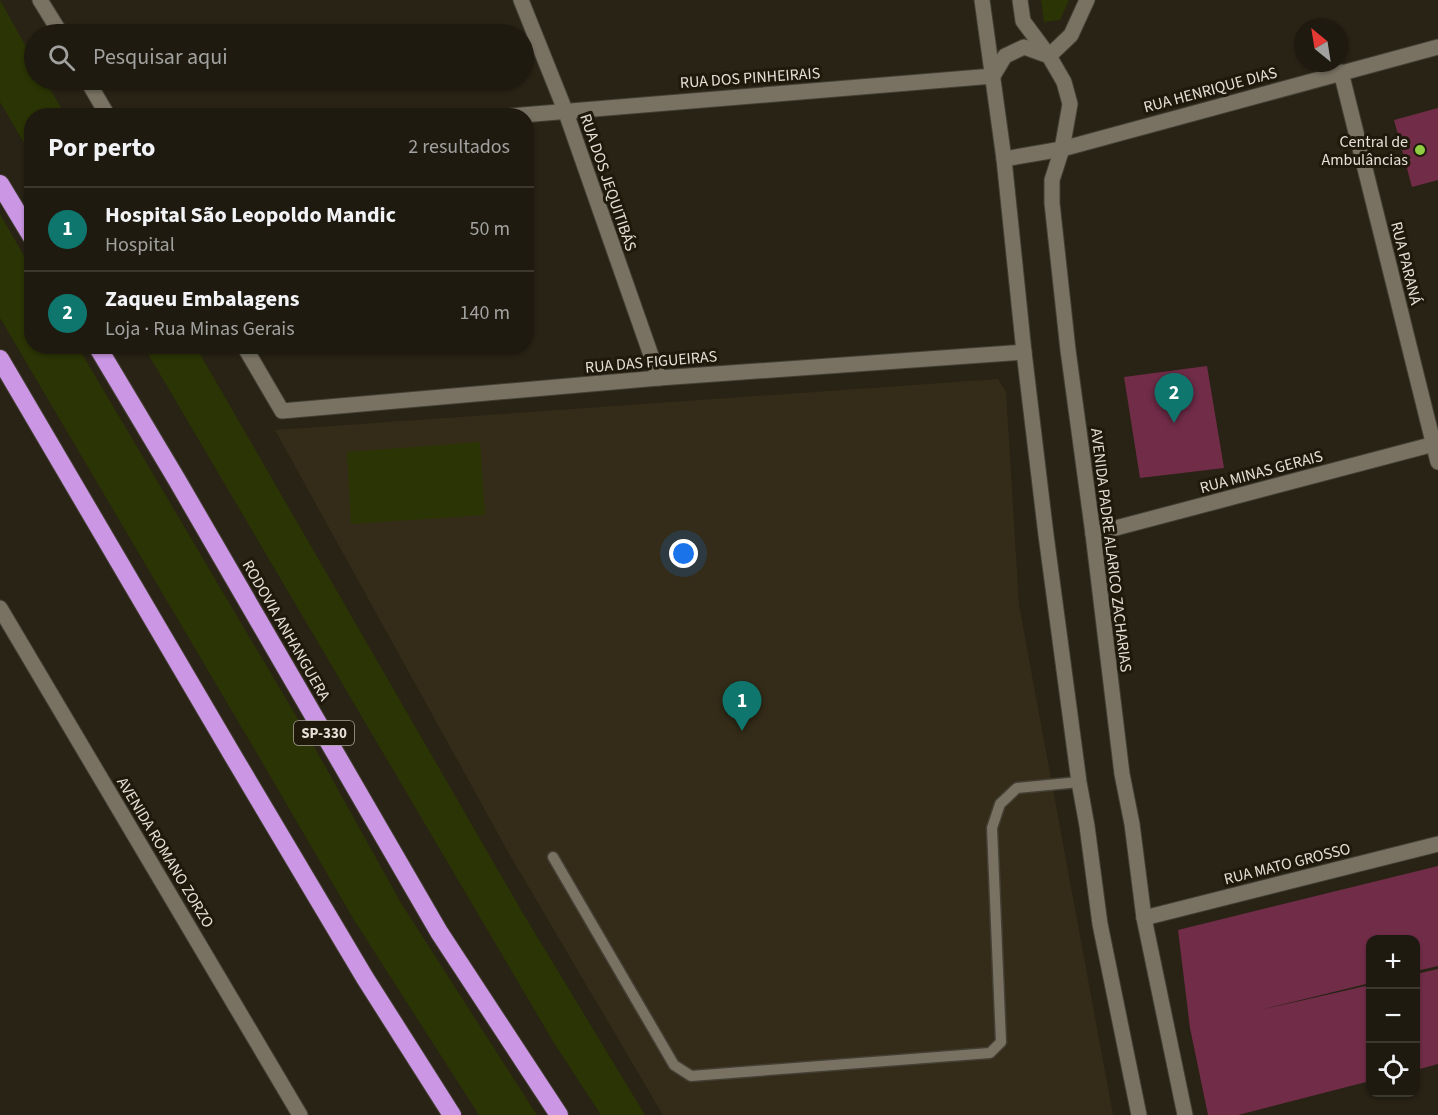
<!DOCTYPE html>
<html lang="pt">
<meta charset="utf-8">
<style>
body{margin:0;font-family:"Source Sans 3",sans-serif;background:#2b271e;color:#f1f3f6}
.controls{position:absolute;right:18px;bottom:18px;display:grid;overflow:hidden;border-radius:12px;box-shadow:0 2px 4px #0004}
.controls button{width:54px;height:54px;display:grid;place-items:center;padding:0;border:0;border-bottom:2px solid #3c3830;background:#1e1a10;color:#f1f3f6;font:30px sans-serif}
.compass{position:absolute;left:1294px;top:18px;width:54px;height:54px;border-radius:50%;background:#1e1a10;box-shadow:0 2px 4px #0004;rotate:330deg}
.you{position:absolute;left:684px;top:554px;width:21px;height:21px;margin:-15px;border:4px solid #fff;border-radius:50%;background:#1a73e8;box-shadow:0 0 0 9px #1a73e833}
.badge{display:grid;place-items:center;width:39px;height:39px;border-radius:50%;background:#0f766e;color:#fff;font-size:20px;font-weight:700}
.pin{position:absolute;translate:-50% -50px;filter:drop-shadow(0 2px 3px #0008)}
.pin::after{content:'';position:absolute;top:32px;width:21px;height:18px;background:inherit;clip-path:polygon(0 0,100% 0,50% 100%)}
.list{margin:0;padding:0;list-style:none}
h2{display:flex;justify-content:space-between;align-items:center;height:78px;margin:0;padding:0 24px;font-size:26px}
h2 small{font-size:20px;font-weight:400;color:#a1a19f}
.list li{display:grid;grid-template-columns:39px 1fr auto;gap:18px;align-items:center;box-sizing:border-box;height:84px;padding:0 24px;border-top:2px solid #3c3830}
.list b{display:block;font-size:22px;white-space:nowrap}
.list p{margin:0;font-size:20px;white-space:nowrap;color:#a1a19f}
.list em{font-size:20px;font-style:normal;color:#a1a19f}
.icon{flex:none;width:33px;height:33px;fill:none;stroke:currentColor;stroke-width:2;stroke-linecap:round;stroke-linejoin:round}
.map{position:relative;flex:none;width:1438px;height:1115px;overflow:hidden}
.search{position:absolute;background:#1e1a10;box-shadow:0 2px 4px #0004;left:24px;top:24px;width:510px;height:66px;display:flex;align-items:center;gap:15px;box-sizing:border-box;padding:0 21px;border-radius:33px;color:#a1a19f;font-size:22px}
.panel{position:absolute;background:#1e1a10;box-shadow:0 2px 4px #0004;left:24px;top:108px;width:510px;height:246px;border-radius:24px}
.map>svg:first-child{display:block}
</style>
<div class="map">
<svg width="1438" height="1115" viewBox="0 0 1438 1115">
<rect width="100%" height="100%" fill="#282315"/>
<!-- built -->
<path fill="#342c18" d="M998 379 1006 392 1019 605 1113 1115H663L511 857 275 430Z"/>
<!-- green -->
<g fill="#2b3404">
<path d="M0 0 34 61V80H45L65 115 32 116 31 155 0 102Z"/>
<path d="M1041 0H1069L1060 20 1044 22Z"/>
<path d="M0 214 31 268 32 346 78 347 315 748 401 903 537 1115H479L354 920 262 762 0 318Z"/>
<path d="M144 347H196L521 910 645 1115H601L554 1043Z"/>
<path d="M480 442 485 515 351 524 347 452Z"/>
</g>
<!-- building -->
<g fill="#712c48">
<path d="M1438 108V180L1412 187 1394 120Z"/>
<path d="M1207 366 1224 468 1140 478 1124 377Z"/>
<path d="M1438 866V966L1416 971V940H1370V983L1260 1010 1370 985V1081L1238 1115H1208L1190 1028 1178 930Z"/>
<path d="M1438 969V1064L1416 1070V974Z"/>
</g>
<g fill="none" stroke-linecap="round" stroke-linejoin="round">
<defs>
<path id="service" d="M553 857 674 1065 691 1076 990 1053 1001 1042 992 828 1000 804 1017 788 1079 782"/>
<g id="minor">
<path d="M40 0 61 34"/>
<path d="M521 0 565 110 659 378"/>
<path d="M1341 72 1438 462"/>
<path d="M87 80 108 116"/>
<path d="M510 116 993 76 1005 56 1024 47 1049 56 1071 35 1087 0"/>
<path d="M1004 159 1062 149 1438 47"/>
<path d="M244 346 282 411 659 378 1024 352"/>
<path d="M1093 534 1438 443"/>
<path d="M1144 918 1438 844"/>
</g>
<g id="tertiary">
<path d="M982 0 1004 159 1024 352 1046 535 1079 782 1087 826 1100 924 1139 1115"/>
<path d="M1020 0 1023 21 1049 56 1064 82 1070 104 1062 149 1052 180V203L1068 350 1093 534 1122 774 1132 824 1144 918 1185 1115"/>
<path d="M0 608 300 1115"/>
</g>
<g id="motorway">
<path d="M0 184 32 237"/>
<path d="M97 346 177 480 439 932 559 1115"/>
<path d="M0 359 236 761 365 978 452 1115"/>
</g>
</defs>
<!-- service casing -->
<use href="#service" stroke="#443f35" stroke-width="13"/>
<!-- minor casing -->
<use href="#minor" stroke="#443f35" stroke-width="17"/>
<!-- tertiary casing -->
<use href="#tertiary" stroke="#443f35" stroke-width="17"/>
<!-- motorway casing -->
<use href="#motorway" stroke="#443f35" stroke-width="20"/>
<!-- service -->
<use href="#service" stroke="#797263" stroke-width="10"/>
<!-- minor -->
<use href="#minor" stroke="#797263" stroke-width="15"/>
<!-- tertiary -->
<use href="#tertiary" stroke="#797263" stroke-width="15"/>
<!-- motorway -->
<use href="#motorway" stroke="#cb97e5" stroke-width="18"/>
</g>
<!-- markers -->
<circle fill="#91cd40" stroke="#1f190c" stroke-width="2" cx="1420" cy="150" r="6"/>
<g text-anchor="middle" stroke-width="6" stroke-linejoin="round" paint-order="stroke">
<!-- shield labels -->
<rect fill="#1f190c" stroke="#a9a49a" stroke-width="1.5" x="294" y="721" width="60" height="24" rx="4.5"/>
<g font-size="15" font-weight="bold" fill="#e4e0d7">
<text x="324" y="738">SP-330</text>
</g>
<!-- street labels -->
<g font-size="16" fill="#e4e0d7" stroke="#1f190c">
<text transform="translate(750 77) rotate(-4)" y="6">RUA DOS PINHEIRAIS</text>
<text transform="translate(1210 89) rotate(-15)" y="6">RUA HENRIQUE DIAS</text>
<text transform="translate(609 182) rotate(71)" y="6">RUA DOS JEQUITIBÁS</text>
<text transform="translate(1407 263) rotate(76)" y="6">RUA PARANÁ</text>
<text transform="translate(651 361) rotate(-5)" y="6">RUA DAS FIGUEIRAS</text>
<text transform="translate(1261 471) rotate(-15)" y="6">RUA MINAS GERAIS</text>
<text transform="translate(1112 550) rotate(83)" y="6">AVENIDA PADRE ALARICO ZACHARIAS</text>
<text transform="translate(287 630) rotate(60)" y="6">RODOVIA ANHANGUERA</text>
<text transform="translate(166 852) rotate(59)" y="6">AVENIDA ROMANO ZORZO</text>
<text transform="translate(1287 863) rotate(-14)" y="6">RUA MATO GROSSO</text>
</g>
<!-- poi labels -->
<g font-size="16" fill="#e4e0d7" stroke="#1f190c" text-anchor="end">
<text x="1408" y="147">Central de<tspan x="1408" dy="18">Ambulâncias</tspan></text>
</g>
</g>
</svg>
<div class="controls">
<button>+</button>
<button>−</button>
<button><svg class="icon" aria-label="locate" viewBox="0 0 24 24"><circle cx="12" cy="12" r="6"/><path d="M12 2v4M12 18v4M2 12h4M18 12h4"/></svg></button>
</div>
<svg class="compass" viewBox="-18 -18 36 36"><path d="M0-13l5 13h-10z" fill="#e53935"/><path d="M0 13l5-13h-10z" fill="#a1a19f"/></svg>
<div class="you"></div>
<div class="pin badge" style="left:742px;top:731px">1</div>
<div class="pin badge" style="left:1174px;top:423px">2</div>
<div class="search"><svg class="icon" aria-label="search" viewBox="0 0 24 24"><circle cx="10" cy="10" r="6"/><path d="M15 15l6 6"/></svg>Pesquisar aqui</div>
<section class="panel">
<h2>Por perto<small>2 resultados</small></h2>
<ul class="list">
<li><span class="badge">1</span><div><b>Hospital São Leopoldo Mandic</b><p>Hospital</p></div><em>50 m</em></li>
<li><span class="badge">2</span><div><b>Zaqueu Embalagens</b><p>Loja · Rua Minas Gerais</p></div><em>140 m</em></li>
</ul>
</section>
</div>
